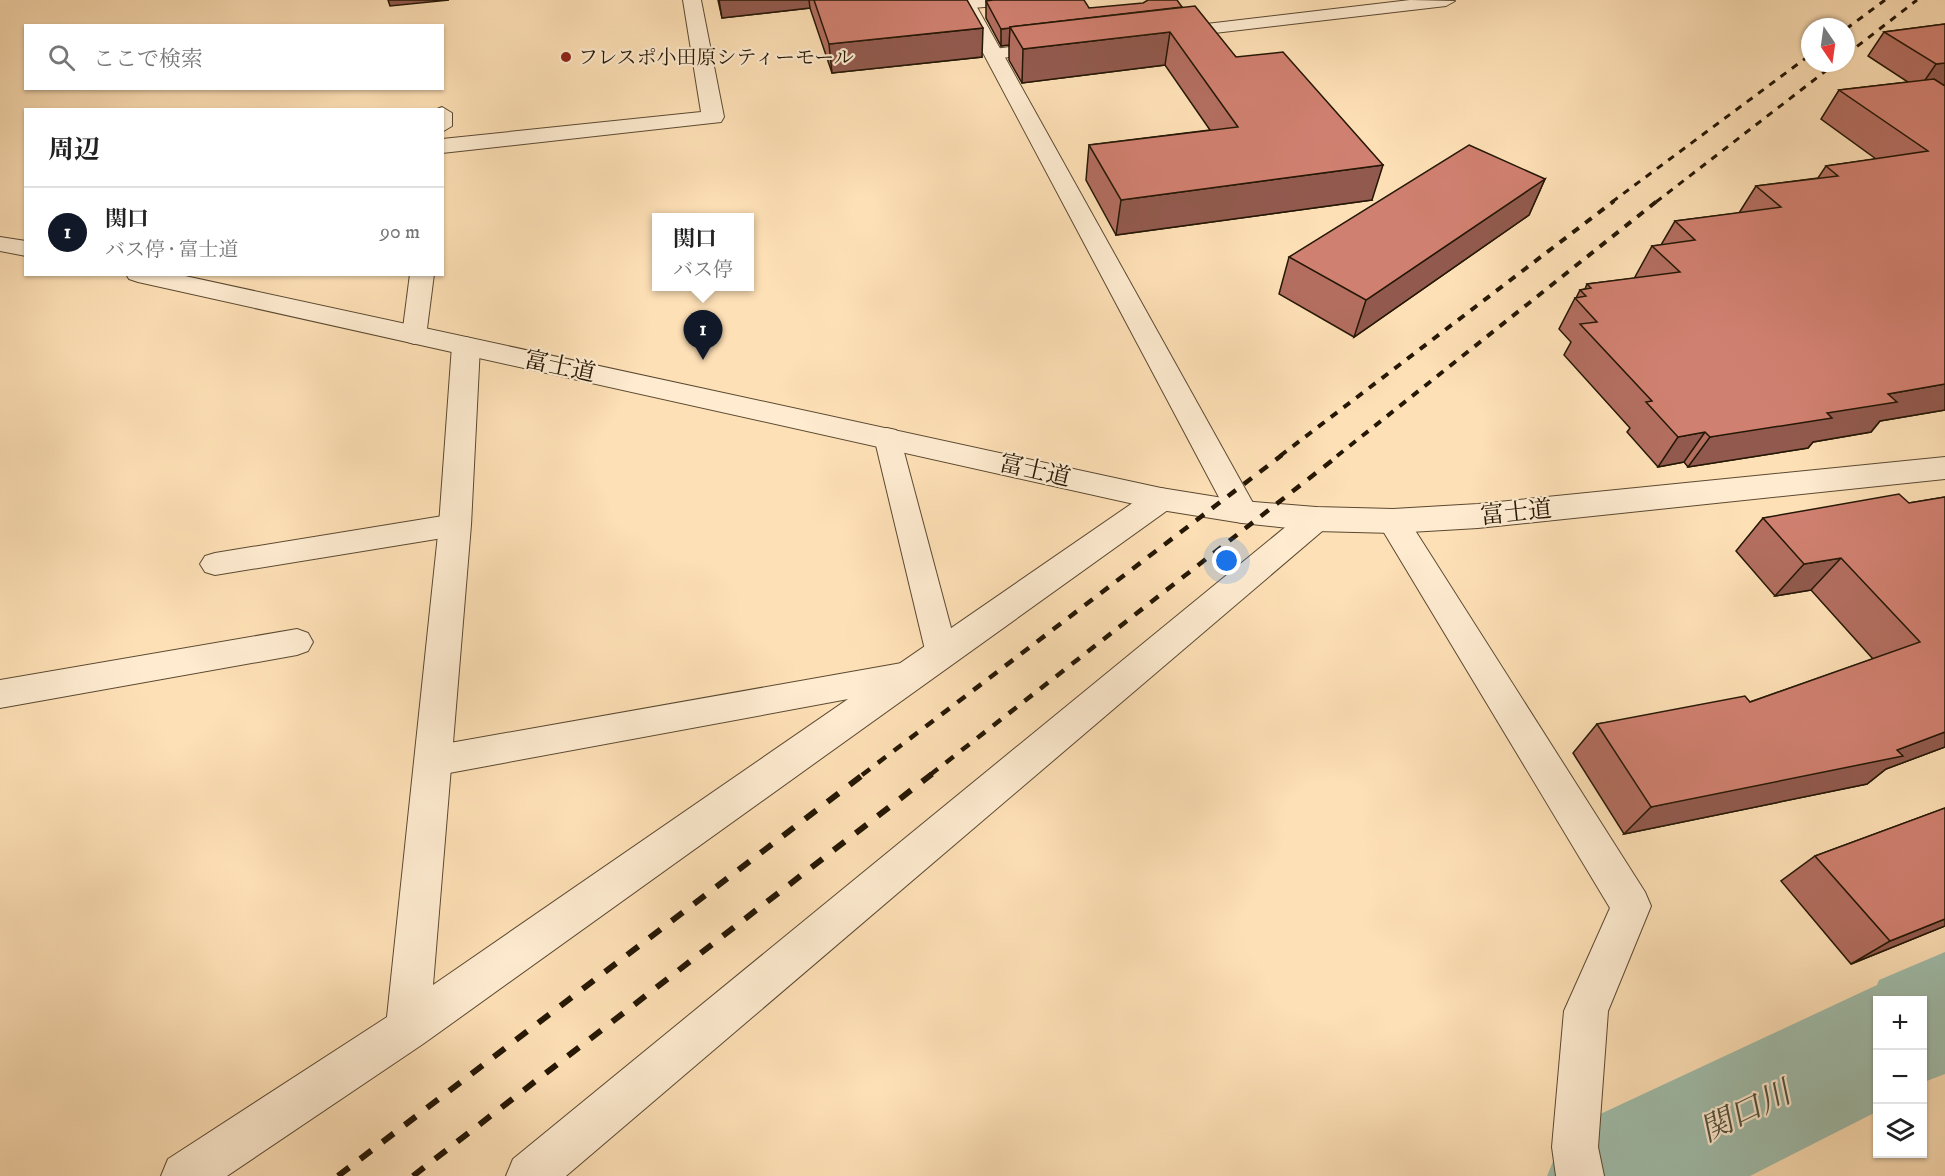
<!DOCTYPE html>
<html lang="ja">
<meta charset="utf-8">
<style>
body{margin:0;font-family:"IM FELL DW Pica","Noto Serif JP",serif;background:#f2f2f2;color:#222}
.controls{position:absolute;right:18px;bottom:18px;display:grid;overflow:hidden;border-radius:0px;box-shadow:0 2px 4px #0004}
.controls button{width:54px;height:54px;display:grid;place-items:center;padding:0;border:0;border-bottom:2px solid #e0e0e0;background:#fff;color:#222;font:30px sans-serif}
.compass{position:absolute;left:1801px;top:18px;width:54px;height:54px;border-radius:50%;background:#fff;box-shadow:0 2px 4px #0004;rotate:167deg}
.you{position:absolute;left:1227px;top:561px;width:21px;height:21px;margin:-15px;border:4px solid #fff;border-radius:50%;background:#1a73e8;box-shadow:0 0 0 9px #1a73e833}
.badge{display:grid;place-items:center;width:39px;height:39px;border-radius:50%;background:#111827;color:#fff;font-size:20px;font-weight:700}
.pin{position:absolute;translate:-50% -50px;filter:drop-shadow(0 2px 3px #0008)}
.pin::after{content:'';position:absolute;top:32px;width:21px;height:18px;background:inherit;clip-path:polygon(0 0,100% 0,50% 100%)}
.popup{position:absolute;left:652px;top:213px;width:102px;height:78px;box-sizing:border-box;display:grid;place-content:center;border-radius:0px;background:#fff;filter:drop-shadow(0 2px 4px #0005);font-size:20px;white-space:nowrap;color:#767676}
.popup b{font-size:22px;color:#222}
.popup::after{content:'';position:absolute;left:50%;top:100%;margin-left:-12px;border:12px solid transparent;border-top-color:#fff}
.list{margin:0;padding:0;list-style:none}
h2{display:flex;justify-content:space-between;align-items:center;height:78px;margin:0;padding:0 24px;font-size:26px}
h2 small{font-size:20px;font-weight:400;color:#767676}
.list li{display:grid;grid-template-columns:39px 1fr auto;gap:18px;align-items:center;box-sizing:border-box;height:90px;padding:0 24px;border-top:2px solid #e0e0e0}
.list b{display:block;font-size:22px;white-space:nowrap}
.list p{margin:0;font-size:20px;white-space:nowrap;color:#767676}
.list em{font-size:20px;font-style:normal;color:#767676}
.icon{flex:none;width:33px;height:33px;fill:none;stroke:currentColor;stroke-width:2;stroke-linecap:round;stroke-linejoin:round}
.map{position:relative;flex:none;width:1945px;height:1176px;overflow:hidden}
.search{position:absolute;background:#fff;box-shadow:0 2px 4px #0004;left:24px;top:24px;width:420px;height:66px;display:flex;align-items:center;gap:15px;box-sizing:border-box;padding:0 21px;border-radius:0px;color:#767676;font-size:22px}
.panel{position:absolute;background:#fff;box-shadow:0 2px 4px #0004;left:24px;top:108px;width:420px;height:168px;border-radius:0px}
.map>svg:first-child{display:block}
</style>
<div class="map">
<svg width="1945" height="1176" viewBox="0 0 1945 1176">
<rect width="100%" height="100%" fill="#fee0b6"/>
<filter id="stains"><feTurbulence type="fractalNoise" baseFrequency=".00333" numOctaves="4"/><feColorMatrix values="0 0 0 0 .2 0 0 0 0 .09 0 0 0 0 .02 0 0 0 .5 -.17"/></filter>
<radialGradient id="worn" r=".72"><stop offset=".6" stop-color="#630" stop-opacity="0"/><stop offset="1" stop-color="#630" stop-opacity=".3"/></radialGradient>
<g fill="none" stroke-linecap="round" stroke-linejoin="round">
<!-- river -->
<path fill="#a0bdab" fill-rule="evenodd" d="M1945 952V1074L1924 1082 1922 1086V1000H1878V1111L1750 1176H1547L1566 1130 1877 985 1879 980Z"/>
<defs>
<g id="service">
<path d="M966 0H1017L1008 5 961 9 958 5Z"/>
<path d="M1410 0 1455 1 1446 6 1172 38 1163 33 1172 28Z"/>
<path d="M1050 42 1056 43 1059 47 1056 51 994 59 985 54 994 49Z"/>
<path d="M442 107 452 113V126L442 132V110H435Z"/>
<path d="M410 274H434L426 336 423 341 414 344 405 341 402 336Z"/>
<path d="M887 428 896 430 900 437 958 654 953 663 942 667 931 663 926 654 874 437 878 430Z"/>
<path d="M455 514 465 517 469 525 465 533 455 536 215 575 205 572 200 564 205 556 215 553Z"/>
<path d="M297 629 308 633 313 642 308 651 297 655 0 708V680Z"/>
<path d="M913 661 924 665 929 674 924 683 913 687 433 776 421 771 416 761 421 751 433 746Z"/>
</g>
<g id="minor">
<path d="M683 0H701L724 117 721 122 442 153V139L701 112Z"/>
<path d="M955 0H973L1258 512 1253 520 1242 523 1231 520Z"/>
<path d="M466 337 476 340 480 346 471 525 433 985 1150 491 1161 488 1172 491 1176 499 1172 507 423 1044 227 1176H161L168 1159 387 1017 439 525 452 346 456 340Z"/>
<path d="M1316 507 1327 511 1332 519 1327 527 566 1176H506L513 1159 1305 511Z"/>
<path d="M1393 509 1404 513 1645 892 1651 906 1608 1011 1598 1147 1604 1176H1556L1552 1147 1564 1011 1610 908 1377 521 1382 513Z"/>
</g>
<g id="tertiary">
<path d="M0 237 26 241V256L0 251Z"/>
<path d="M126 274H176L1161 488 1242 501 1316 507 1393 509 1478 504 1945 457V479L1478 528 1393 533 1316 531 1242 523 1161 510 138 282 129 279Z"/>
</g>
</defs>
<!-- service casing -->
<use href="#service" stroke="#5b4931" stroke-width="2"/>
<!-- minor casing -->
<use href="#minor" stroke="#5b4931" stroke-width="2"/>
<!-- tertiary casing -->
<use href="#tertiary" stroke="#5b4931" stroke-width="2"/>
<!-- service -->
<use href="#service" fill="#feebd0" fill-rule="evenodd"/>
<!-- minor -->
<use href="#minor" fill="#feebd0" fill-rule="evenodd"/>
<!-- tertiary -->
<use href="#tertiary" fill="#feebd0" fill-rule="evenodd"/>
<!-- rail-far3 -->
<g stroke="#251705" stroke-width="3" stroke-dasharray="7 7" stroke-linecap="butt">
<path d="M1846 29 1885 0"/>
<path d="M1846 55 1917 0"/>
<path d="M1612 202 1810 55"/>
<path d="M1656 202 1836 63"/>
</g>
<!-- rail-far2 -->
<g stroke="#251705" stroke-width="4" stroke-dasharray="8 8" stroke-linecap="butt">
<path d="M1280 456 1614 201"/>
<path d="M1337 456 1657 201"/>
</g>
<!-- rail-far1 -->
<g stroke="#251705" stroke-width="4.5" stroke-dasharray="10 10" stroke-linecap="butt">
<path d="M862 775 1282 455"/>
<path d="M930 775 1339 455"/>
</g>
<!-- rail -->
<g stroke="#251705" stroke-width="6" stroke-dasharray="14 14" stroke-linecap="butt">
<path d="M338 1176 864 774"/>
<path d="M413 1176 932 774"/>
</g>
</g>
<!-- wall -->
<g fill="#b36e60" stroke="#251705" stroke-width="1.5">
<path d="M718 0H967L982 57 832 73 810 8 722 18Z"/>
<path d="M986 1 1089 8 1182 7 1236 57 1372 200 1116 235 1086 180 1089 145 1210 130 1165 65 1022 83 1009 60V45L1001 46 986 18Z"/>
<path d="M1945 24V410L1880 421 1871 432 1813 442 1808 448 1688 467 1684 462 1658 467 1627 432 1630 428 1564 355 1571 342 1559 329 1575 298H1576L1580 290 1585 289 1587 284 1637 278 1635 277 1652 246 1661 245 1675 221 1739 213 1756 186 1818 178 1826 166 1876 159 1821 119 1839 90 1908 82 1868 56 1884 32Z"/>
<path d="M1545 179 1529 215 1354 337 1279 294 1289 257Z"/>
<path d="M1945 497V747L1886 769 1867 784 1624 834 1573 753 1597 724 1750 702 1873 659 1811 590 1775 596 1736 551 1763 518 1909 503Z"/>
<path d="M1945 808V926L1851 964 1781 881 1815 856Z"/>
</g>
<!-- shaded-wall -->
<g fill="#925a4e" stroke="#251705" stroke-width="1.5">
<path d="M388 0H449L390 6Z"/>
<path d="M719 0H809L810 8 722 18Z"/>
<path d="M983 28 982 57 832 73 829 44Z"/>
<path d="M1010 28 1009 45 1001 46V29Z"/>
<path d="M1170 32 1165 65 1022 83 1023 49Z"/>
<path d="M1945 63V85L1919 89 1936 64Z"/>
<path d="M1383 165 1372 200 1116 235 1121 200Z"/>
<path d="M1545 179 1529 215 1354 337 1366 300Z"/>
<path d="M1945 384V410L1880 421 1871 432 1813 442 1808 448 1688 467 1710 437 1827 413 1888 394Z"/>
<path d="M1705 432 1684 462 1658 467 1678 437Z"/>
<path d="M1841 558 1811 590 1775 596 1804 564Z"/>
<path d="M1945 732V747L1886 769 1867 784 1624 834 1651 807 1897 750Z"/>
<path d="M1945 919V926L1851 964 1890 941Z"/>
</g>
<!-- building -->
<g fill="#d08070" stroke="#251705" stroke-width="1.5">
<path d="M814 0H967L983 28 829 44Z"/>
<path d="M993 0H1084L1089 8 1143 3 1148 0H1177L1182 7 1010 27V28L1001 29 986 1Z"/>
<path d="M1195 6 1236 57 1283 52 1383 165 1121 200 1089 145 1238 127 1170 32 1023 49 1010 27Z"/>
<path d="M1945 24V63L1936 64 1884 32Z"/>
<path d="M1934 79 1945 86V384L1888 394 1897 402 1827 413 1832 418 1710 437 1705 432 1678 437 1646 402 1652 401 1580 324 1597 322 1575 298 1586 296 1580 290 1591 288 1587 284 1680 272 1652 246 1695 240 1675 221 1781 207 1756 186 1838 176 1826 166 1928 151 1839 90Z"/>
<path d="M1469 145 1545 179 1366 300 1289 257Z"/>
<path d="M1899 494 1909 503 1945 497V732L1897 750 1903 756 1651 807 1597 724 1745 696 1750 702 1920 642 1841 558 1804 564 1763 518Z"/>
<path d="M1945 808V919L1890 941 1815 856Z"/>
</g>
<!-- markers -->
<circle fill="#8f2418" stroke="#feebd0" stroke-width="2" cx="566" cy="57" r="6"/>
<g text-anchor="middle" stroke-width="4.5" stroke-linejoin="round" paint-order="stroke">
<!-- far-poi labels -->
<g font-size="20" fill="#251705" stroke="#feebd0" text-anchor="start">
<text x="578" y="64">フレスポ小田原シティーモール</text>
</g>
<!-- street labels -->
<g font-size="24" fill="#251705" stroke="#feebd0">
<text transform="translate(560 366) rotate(12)" y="8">富士道</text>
<text transform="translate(1035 470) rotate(13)" y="8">富士道</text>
<text transform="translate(1516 512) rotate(-6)" y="8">富士道</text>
</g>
<!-- near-water labels -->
<g font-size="32" font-style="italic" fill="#50513f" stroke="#feebd0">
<text transform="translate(1745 1111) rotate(-26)" y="11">関口川</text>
</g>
</g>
<rect width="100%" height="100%" filter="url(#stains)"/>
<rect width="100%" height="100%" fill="url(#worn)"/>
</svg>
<div class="controls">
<button>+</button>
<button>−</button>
<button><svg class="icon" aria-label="layers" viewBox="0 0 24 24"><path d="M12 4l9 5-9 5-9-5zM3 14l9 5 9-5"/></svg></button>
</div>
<svg class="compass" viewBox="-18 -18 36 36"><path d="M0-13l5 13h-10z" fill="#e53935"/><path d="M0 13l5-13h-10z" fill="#767676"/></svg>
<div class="you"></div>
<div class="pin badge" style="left:703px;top:360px">1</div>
<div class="popup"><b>関口</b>バス停</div>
<div class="search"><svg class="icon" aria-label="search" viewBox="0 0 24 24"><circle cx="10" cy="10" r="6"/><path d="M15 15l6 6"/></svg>ここで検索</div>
<section class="panel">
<h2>周辺<small></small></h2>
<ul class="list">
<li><span class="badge">1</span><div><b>関口</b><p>バス停 · 富士道</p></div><em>90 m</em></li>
</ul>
</section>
</div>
